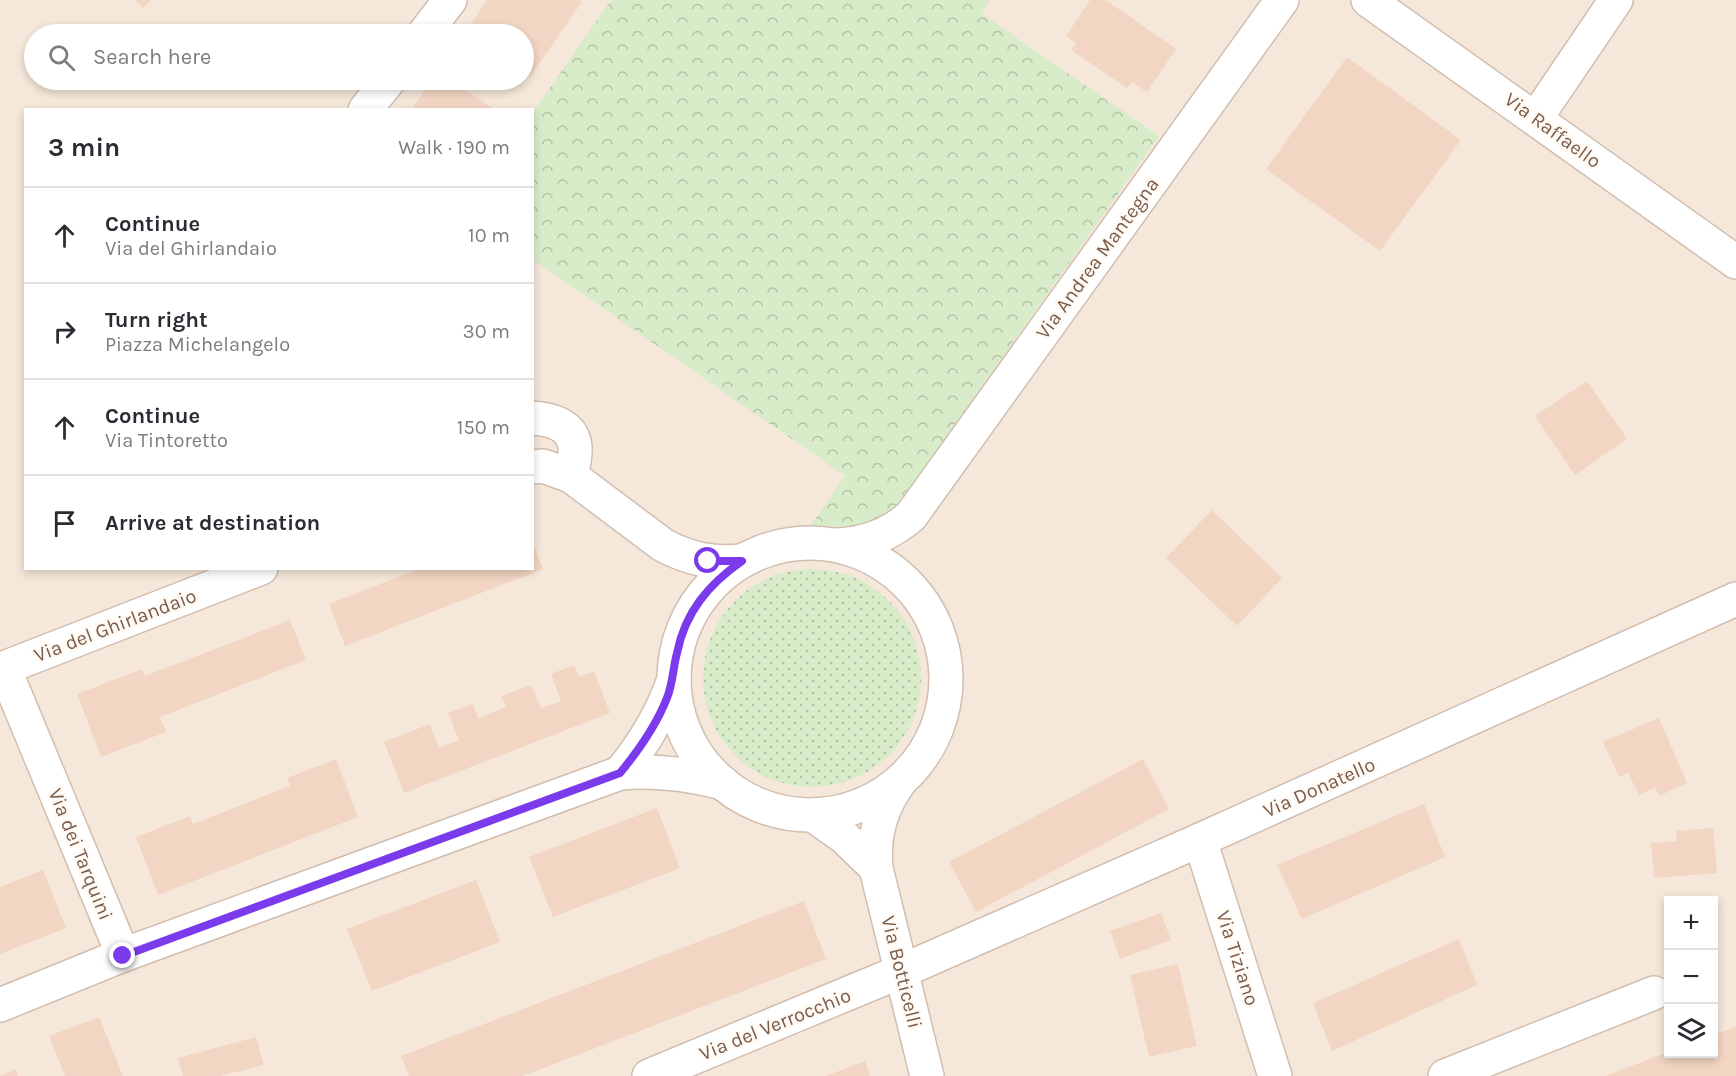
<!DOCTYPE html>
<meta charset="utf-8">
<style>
body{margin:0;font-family:Karla,sans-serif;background:#f7f7f7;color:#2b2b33}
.controls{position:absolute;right:18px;bottom:18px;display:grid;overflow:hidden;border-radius:0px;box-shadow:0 3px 9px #0003}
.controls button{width:54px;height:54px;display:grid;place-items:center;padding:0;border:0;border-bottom:2px solid #e1e1e2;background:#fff;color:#2b2b33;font:30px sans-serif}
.stop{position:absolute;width:18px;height:18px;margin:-14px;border:4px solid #7c3aed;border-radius:50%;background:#fff}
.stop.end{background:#7c3aed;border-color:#fff;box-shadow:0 2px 6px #0008}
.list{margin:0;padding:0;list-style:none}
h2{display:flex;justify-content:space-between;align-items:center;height:78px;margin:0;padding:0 24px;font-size:26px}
h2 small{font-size:20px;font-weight:400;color:#7c7c81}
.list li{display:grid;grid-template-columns:39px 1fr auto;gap:18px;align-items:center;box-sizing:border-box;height:96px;padding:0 24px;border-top:2px solid #e1e1e2}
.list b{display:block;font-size:22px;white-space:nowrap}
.list p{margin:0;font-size:20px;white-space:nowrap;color:#7c7c81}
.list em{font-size:20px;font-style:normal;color:#7c7c81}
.icon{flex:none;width:33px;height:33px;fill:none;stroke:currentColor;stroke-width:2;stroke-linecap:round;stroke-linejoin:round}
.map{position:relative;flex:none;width:1736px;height:1076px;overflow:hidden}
.search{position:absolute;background:#fff;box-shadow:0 3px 9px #0003;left:24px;top:24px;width:510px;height:66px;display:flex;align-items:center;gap:15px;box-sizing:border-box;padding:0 21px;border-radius:33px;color:#7c7c81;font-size:22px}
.panel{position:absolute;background:#fff;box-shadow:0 3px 9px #0003;left:24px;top:108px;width:510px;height:462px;border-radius:0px}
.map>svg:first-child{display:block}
</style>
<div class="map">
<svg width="1736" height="1076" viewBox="0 0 1736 1076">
<defs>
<pattern id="grass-dots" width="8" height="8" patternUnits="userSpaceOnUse" patternTransform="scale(1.5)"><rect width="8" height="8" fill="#d8ecc9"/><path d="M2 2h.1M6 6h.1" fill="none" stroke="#b4c2a5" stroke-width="1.8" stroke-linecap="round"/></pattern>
<pattern id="park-crowns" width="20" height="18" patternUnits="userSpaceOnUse" patternTransform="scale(1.5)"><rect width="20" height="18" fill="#d8ecc9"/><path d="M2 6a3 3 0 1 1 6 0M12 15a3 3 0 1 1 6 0" fill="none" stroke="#b4c2a5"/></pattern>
</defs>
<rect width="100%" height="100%" fill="#fdf6ec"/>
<!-- residential -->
<path fill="#f5e8da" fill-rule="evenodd" d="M0 0H1736V1076H0ZM34 34H524V80H34ZM26 110H532V568H26ZM1668 900H1714V1054H1668Z"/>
<!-- grass -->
<circle fill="url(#grass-dots)" cx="812" cy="678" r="109"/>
<!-- park -->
<path fill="url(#park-crowns)" d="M611 0H990L982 14 1159 136 892 513 853 532 833 526 809 528 845 476 533 260V112Z"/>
<!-- building -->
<g fill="#f3d5c3">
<path d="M135 0H151L143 8Z"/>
<path d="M487 0H579L582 2 530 77 524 73V34H468L465 33Z"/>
<path d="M1090 0H1106L1176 49 1147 92 1132 82 1127 88 1071 50 1076 43 1066 36Z"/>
<path d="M1347 57 1461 140 1380 251 1266 169Z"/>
<path d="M432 80H451L495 110H411Z"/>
<path d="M1587 381 1627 439 1575 475 1535 416Z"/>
<path d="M1212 510 1282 578 1237 626 1166 558Z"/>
<path d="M533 542 543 569 345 646 329 604 421 568H532Z"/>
<path d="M290 620 306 660 160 717 166 732 101 757 77 694 142 669 145 676Z"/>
<path d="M574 665 579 677 594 671 610 713 404 793 384 742 430 724 439 748 459 740 448 713 473 704 478 718 506 707 501 696 531 685 541 708 561 701 551 674Z"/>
<path d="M1659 718 1687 783 1659 796 1655 787 1639 795 1628 773 1619 777 1603 742Z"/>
<path d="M336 759 358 817 158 895 136 837 190 816 193 824 290 786 287 778Z"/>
<path d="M1143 759 1169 809 976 912 949 862Z"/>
<path d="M1424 804 1445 857 1302 919 1277 865Z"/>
<path d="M657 808 680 868 553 917 529 857Z"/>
<path d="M1713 828 1717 873 1654 878 1651 843 1677 841 1676 831Z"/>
<path d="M43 870 66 928 0 954V887Z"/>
<path d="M476 880 500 942 372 991 347 929Z"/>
<path d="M804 901 826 959 523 1076H409L401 1056Z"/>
<path d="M1161 913 1171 940 1120 959 1110 931Z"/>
<path d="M1459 939 1477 985 1332 1051 1313 1003Z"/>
<path d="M1178 964 1197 1046 1149 1057 1130 975Z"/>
<path d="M99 1017 123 1076H65L49 1036Z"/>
<path d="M1736 1026V1076H1605L1668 1052V1054H1714V1035Z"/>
<path d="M256 1037 264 1065 220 1076H183L178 1058Z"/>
<path d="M865 1061 870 1076H826Z"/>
<path d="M16 1069 18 1076H0Z"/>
</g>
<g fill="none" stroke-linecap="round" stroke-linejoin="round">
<defs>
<g id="minor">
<path d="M1368 0 1736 262"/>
<path d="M424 34 450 0"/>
<path d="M365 110 389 80"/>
<path d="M1536 118 1616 0"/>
<path d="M532 418C551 419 573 425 575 447 576 456 573 467 571 476"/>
<path d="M532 467 543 466 571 476 663 545C689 559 713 564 742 561"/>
<circle cx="810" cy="679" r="136"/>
<path d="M836 545C866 544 889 535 911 516L1282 0"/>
<path d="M4 668 261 568"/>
<path d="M0 669 4 668 123 955"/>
<path d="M620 773C644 744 662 714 674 679"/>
<path d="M899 783C880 809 873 837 876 868L927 1076"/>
<path d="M813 815 844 837 876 868"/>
<path d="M1200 840 1275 1076"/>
<path d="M0 1005 123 955 620 773C656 770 688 774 723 783"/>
<path d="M649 1076 902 971 1200 840 1736 599"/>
<path d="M1445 1076 1654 993"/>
</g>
</defs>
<!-- minor casing -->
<use href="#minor" stroke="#d1beb0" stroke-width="36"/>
<!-- minor -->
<use href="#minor" stroke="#fff" stroke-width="33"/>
</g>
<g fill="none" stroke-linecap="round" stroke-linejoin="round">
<!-- route -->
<path stroke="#7c3aed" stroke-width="8" d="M123 956 620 773C639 750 656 726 667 698 673 683 673 668 677 653 685 612 709 584 742 561H708"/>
</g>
<g text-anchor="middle" stroke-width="5" stroke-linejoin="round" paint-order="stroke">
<!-- street labels -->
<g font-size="20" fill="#7a5c4d" stroke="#fffaf3">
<text transform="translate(1553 130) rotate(36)" y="7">Via Raffaello</text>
<text transform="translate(1097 258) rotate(-54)" y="7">Via Andrea Mantegna</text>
<text transform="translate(115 625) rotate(-21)" y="7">Via del Ghirlandaio</text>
<text transform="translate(1319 787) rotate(-24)" y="7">Via Donatello</text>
<text transform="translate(81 854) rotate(68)" y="7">Via dei Tarquini</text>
<text transform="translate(1238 958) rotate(72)" y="7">Via Tiziano</text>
<text transform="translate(902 972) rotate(76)" y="7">Via Botticelli</text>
<text transform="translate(775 1024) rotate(-22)" y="7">Via del Verrocchio</text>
</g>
</g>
</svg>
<div class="controls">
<button>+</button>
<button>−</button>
<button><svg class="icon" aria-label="layers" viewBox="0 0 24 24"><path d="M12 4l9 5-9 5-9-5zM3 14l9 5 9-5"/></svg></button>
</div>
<div class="stop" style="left:708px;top:561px"></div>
<div class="stop end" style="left:123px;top:956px"></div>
<div class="search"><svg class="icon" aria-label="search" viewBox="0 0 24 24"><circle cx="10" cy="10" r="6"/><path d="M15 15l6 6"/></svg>Search here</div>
<section class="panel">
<h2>3 min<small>Walk · 190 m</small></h2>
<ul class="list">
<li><svg class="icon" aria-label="ahead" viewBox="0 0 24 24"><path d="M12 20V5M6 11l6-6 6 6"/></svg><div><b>Continue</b><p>Via del Ghirlandaio</p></div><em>10 m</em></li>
<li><svg class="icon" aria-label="right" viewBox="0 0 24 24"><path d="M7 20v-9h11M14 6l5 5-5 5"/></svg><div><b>Turn right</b><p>Piazza Michelangelo</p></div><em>30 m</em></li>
<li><svg class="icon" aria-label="ahead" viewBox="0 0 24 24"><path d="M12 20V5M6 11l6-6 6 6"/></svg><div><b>Continue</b><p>Via Tintoretto</p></div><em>150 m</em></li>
<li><svg class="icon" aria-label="arrive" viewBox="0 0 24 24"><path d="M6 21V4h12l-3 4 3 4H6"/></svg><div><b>Arrive at destination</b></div></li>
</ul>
</section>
</div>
